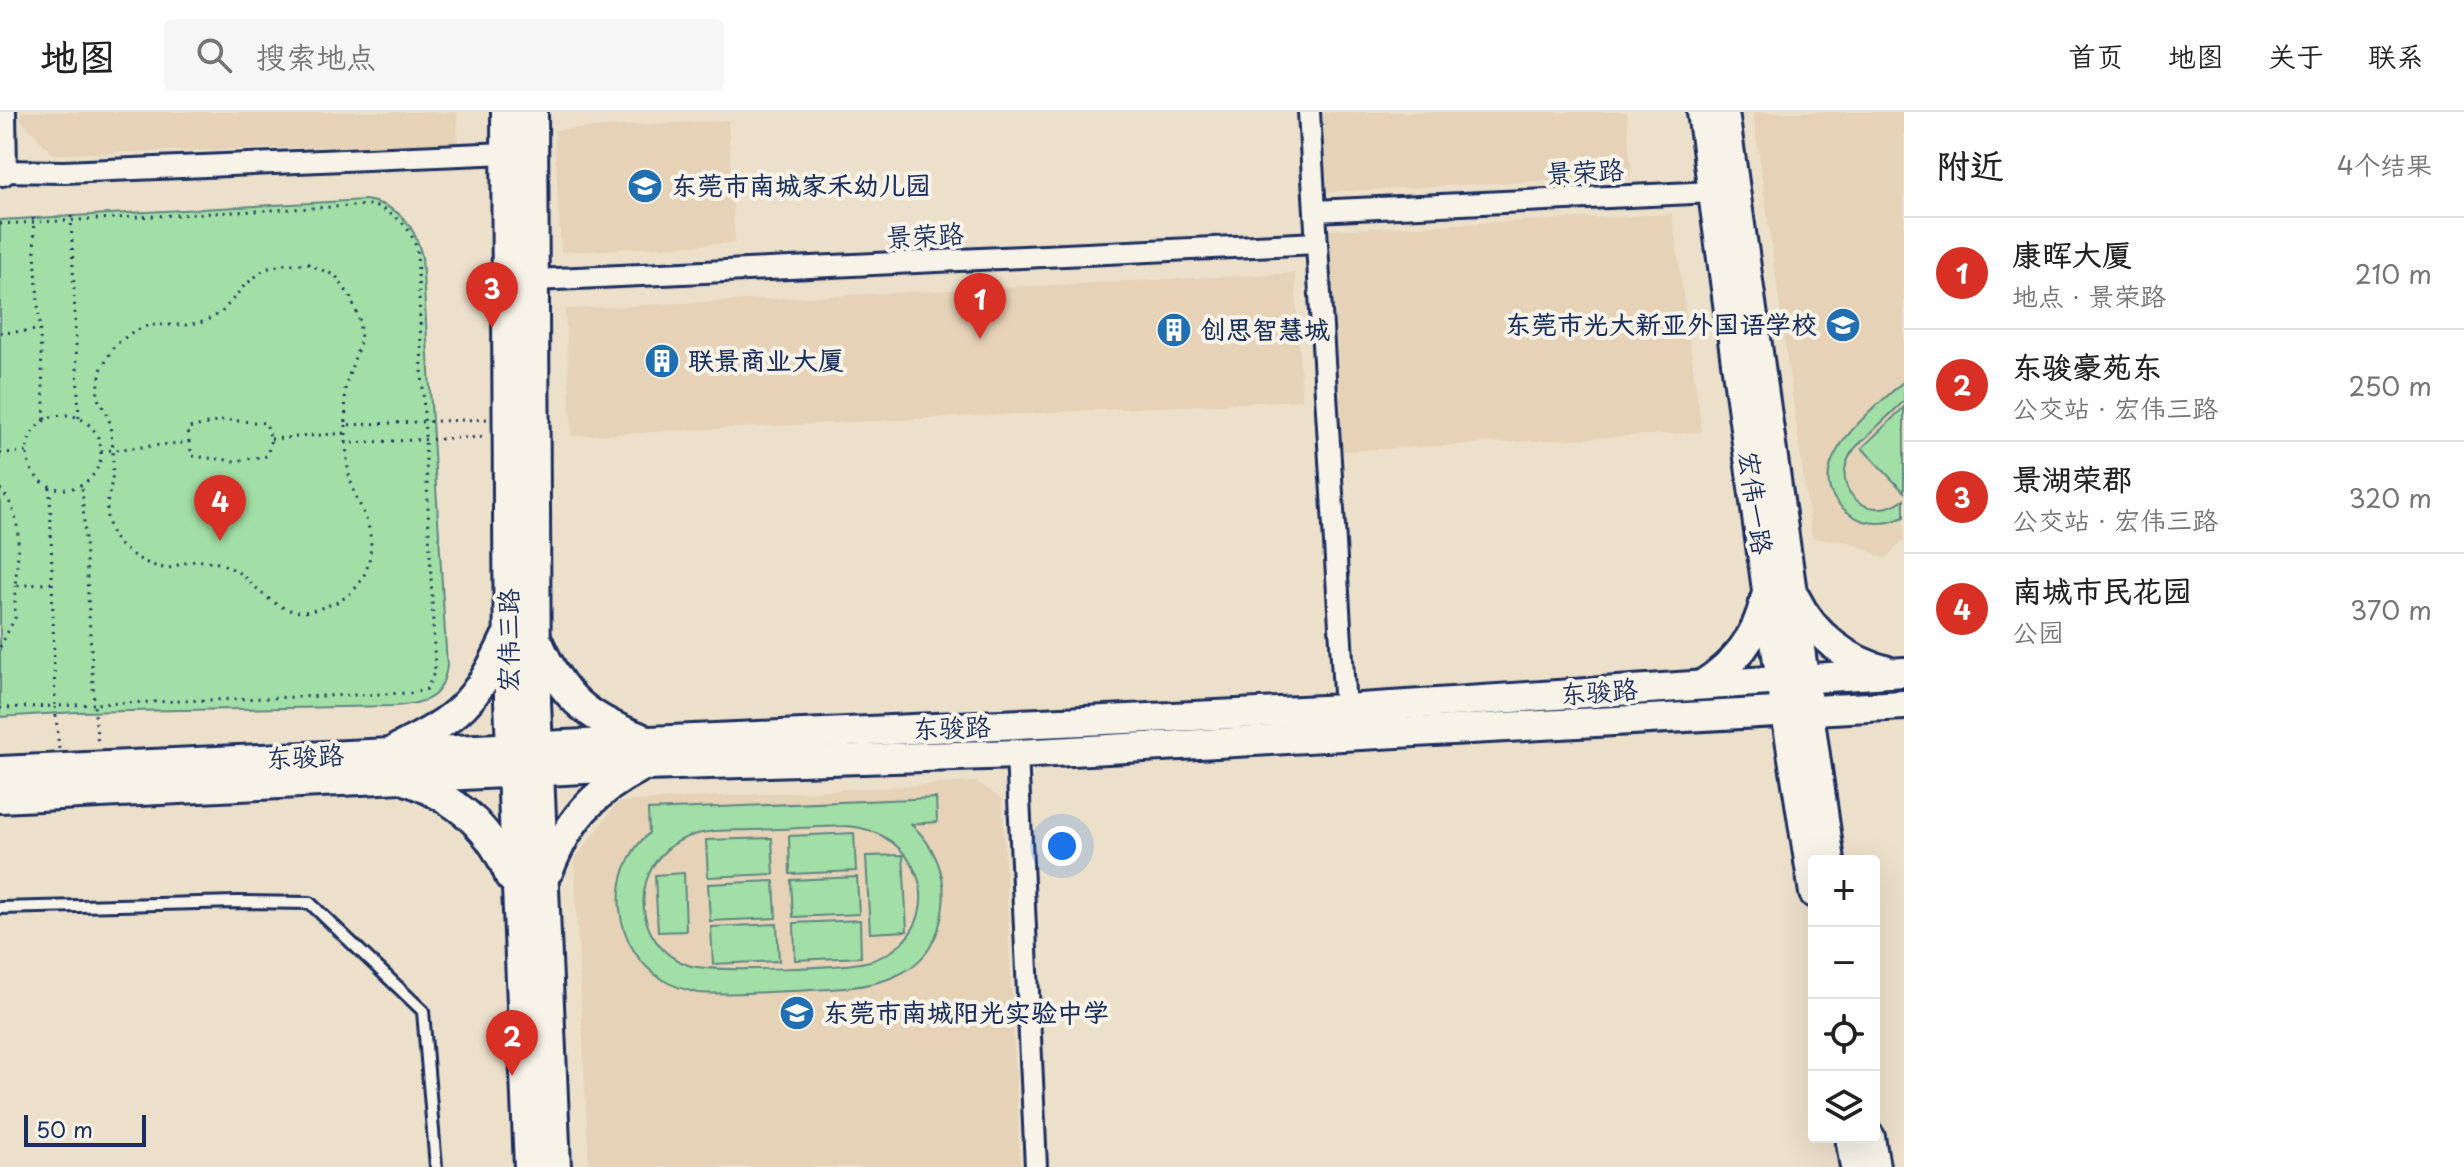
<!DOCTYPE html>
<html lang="zh">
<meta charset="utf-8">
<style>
body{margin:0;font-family:"Playpen Sans","LXGW WenKai TC",sans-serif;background:#f6f6f6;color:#222}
.controls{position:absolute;right:24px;bottom:24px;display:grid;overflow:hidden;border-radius:8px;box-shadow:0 8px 32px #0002}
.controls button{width:72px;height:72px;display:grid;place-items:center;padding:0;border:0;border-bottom:2px solid #e0e0e0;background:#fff;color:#222;font:40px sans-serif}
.scale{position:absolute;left:24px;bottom:20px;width:122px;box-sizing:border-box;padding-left:8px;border:4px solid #1b2f5e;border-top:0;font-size:22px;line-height:28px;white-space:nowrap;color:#1b2f5e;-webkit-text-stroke:6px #f7f3e8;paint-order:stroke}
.you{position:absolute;left:1062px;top:734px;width:28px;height:28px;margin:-20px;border:6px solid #fff;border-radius:50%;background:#1a73e8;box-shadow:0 0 0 12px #1a73e833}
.badge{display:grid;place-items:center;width:52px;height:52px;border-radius:50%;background:#d93025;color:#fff;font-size:26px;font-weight:700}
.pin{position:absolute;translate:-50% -66px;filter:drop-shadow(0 2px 4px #0008)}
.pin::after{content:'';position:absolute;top:42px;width:28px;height:24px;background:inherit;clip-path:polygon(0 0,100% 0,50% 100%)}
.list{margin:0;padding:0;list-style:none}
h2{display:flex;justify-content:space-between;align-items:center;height:104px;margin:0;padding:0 32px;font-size:34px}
h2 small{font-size:26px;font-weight:400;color:#767676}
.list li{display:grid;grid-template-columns:52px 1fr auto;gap:24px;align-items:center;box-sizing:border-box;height:112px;padding:0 32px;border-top:2px solid #e0e0e0}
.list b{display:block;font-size:30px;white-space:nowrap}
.list p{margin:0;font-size:26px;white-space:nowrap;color:#767676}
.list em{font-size:26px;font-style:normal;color:#767676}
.icon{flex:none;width:44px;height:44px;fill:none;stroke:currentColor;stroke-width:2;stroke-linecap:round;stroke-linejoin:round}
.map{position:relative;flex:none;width:1904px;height:1055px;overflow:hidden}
header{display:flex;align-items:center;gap:48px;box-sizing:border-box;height:112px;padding:0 40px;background:#fff;border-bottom:2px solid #e0e0e0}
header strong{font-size:38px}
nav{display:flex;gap:44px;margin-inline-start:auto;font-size:28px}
.search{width:560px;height:72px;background:#f6f6f6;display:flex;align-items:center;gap:20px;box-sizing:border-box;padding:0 28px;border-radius:8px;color:#767676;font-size:30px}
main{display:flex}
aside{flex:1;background:#fff}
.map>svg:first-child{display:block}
</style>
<header>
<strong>地图</strong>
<div class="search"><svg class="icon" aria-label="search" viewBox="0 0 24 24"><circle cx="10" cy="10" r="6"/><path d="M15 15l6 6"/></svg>搜索地点</div>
<nav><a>首页</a><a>地图</a><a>关于</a><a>联系</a></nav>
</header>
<main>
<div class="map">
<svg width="1904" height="1055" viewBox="0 0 1904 1055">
<rect width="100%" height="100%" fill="#ece0cb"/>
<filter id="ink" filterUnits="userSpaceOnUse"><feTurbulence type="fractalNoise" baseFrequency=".0125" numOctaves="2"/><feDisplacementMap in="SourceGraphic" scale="16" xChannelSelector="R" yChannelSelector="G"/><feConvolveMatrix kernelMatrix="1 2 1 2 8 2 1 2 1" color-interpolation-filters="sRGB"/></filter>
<g filter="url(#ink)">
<!-- built -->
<g fill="#e5d2b7">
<path d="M21 0H457L458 31 53 42 21 8Z"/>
<path d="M1323 0H1627L1631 64 1328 80Z"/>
<path d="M1753 0H1904V427L1885 447 1850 430 1812 426Z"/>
<path d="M728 8 735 131 561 140 554 18Z"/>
<path d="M1672 102 1702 320 1343 339 1330 118Z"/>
<path d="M1295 161 1302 288 572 324 565 197Z"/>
<path d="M977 670 1002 687 1020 1055H589L574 748 618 690Z"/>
</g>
<!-- green -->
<g fill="#a2dfa6" stroke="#5e8782" stroke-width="2" fill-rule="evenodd">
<path d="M365 88C398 93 415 112 422 145L447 554C442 587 428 590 396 594L76 600 0 605V108Z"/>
<path d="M1904 269V289L1855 336C1825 373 1866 415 1904 387V405C1886 413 1867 414 1850 402 1789 359 1873 298 1904 269Z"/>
<path d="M1904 295V380L1862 336Z"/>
<path d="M936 686 937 710 911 712C934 733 947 762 943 794 935 879 854 876 790 879 760 880 729 883 698 881 686 878 674 875 663 868 612 836 604 761 649 721L648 698ZM848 714C916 719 949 798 892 839 885 843 877 847 870 849 845 856 710 861 688 853 671 847 657 834 649 817 643 802 642 785 646 770 652 750 666 734 685 726 705 717 729 719 751 718 783 717 816 715 848 714Z"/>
<path d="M854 721 856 759 790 762 789 724Z"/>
<path d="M772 726 774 762 708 765 706 728Z"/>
<path d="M903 743 907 819 870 821 866 744Z"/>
<path d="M684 761 686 819 658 820 655 763Z"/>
<path d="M857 765 859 802 793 805 791 768Z"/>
<path d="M774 769 776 806 710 809 708 772Z"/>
<path d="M860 808 861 845 795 848 794 811Z"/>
<path d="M777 812 779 849 713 852 711 815Z"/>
</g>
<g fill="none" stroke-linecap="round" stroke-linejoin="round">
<defs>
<path id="lane" d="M0 796 238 790 310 791 423 899 436 1055"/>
<g id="street">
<path d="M1309 0 1345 597"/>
<path d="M0 59 64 60 507 41"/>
<path d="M1315 99 1713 80"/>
<path d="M535 168 1317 131"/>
<path d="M1017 642 1036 1055"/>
</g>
<g id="secondary">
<path d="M1 0 2 59"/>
<path d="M506 0 509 589 529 1055"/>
<path d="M533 0 536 590 556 1055"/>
<path d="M1702 0 1767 478 1814 781"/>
<path d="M1724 0 1830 749"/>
<path d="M1796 487C1813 522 1847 549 1885 558"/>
<path d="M539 532C562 584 586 605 639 625"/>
<path d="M1702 573C1734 552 1757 526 1765 487"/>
<path d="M398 636C459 606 476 590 505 527"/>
<path d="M0 659 1345 597 1904 560"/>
<path d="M408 669C456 686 492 717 510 765"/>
<path d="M0 686 645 654 1017 642 1904 593"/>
<path d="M549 758C568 709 592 681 638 657"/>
<path d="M1850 1025 1855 1055"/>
<path d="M1870 1025 1875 1055"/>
</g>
</defs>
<!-- lane casing -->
<use href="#lane" stroke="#1b2f5e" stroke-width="16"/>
<!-- street casing -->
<use href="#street" stroke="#1b2f5e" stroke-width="26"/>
<!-- secondary casing -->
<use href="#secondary" stroke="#1b2f5e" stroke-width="34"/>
<!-- path -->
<g stroke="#1b2f5e" stroke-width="3" stroke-dasharray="2 6" stroke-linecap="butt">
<path d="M71 104 79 306"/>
<path d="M33 106 45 308"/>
<path d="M0 112 371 93C395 101 411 113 417 139L435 558 427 577 411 581 94 592 98 634"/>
<path d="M0 221 40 218"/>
<circle cx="64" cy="340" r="37"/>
<path d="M346 313V331L484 325"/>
<path d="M271 327 346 321"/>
<path d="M189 330 188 316 226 308 266 311 271 327 267 344 235 349 192 344 189 330 113 338C113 348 113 359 112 369 107 390 102 407 115 427 124 440 150 456 167 456 172 456 179 452 185 451 197 448 209 448 221 452 249 460 259 488 290 498 304 503 319 497 332 492 364 481 377 444 368 413 363 397 354 383 350 367 347 356 347 343 346 331"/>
<path d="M101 339 113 338 109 306 97 285 101 258 114 234 131 221 149 213H186L203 210 221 201 244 174 265 157 285 152H308L336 164 351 186 359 206 361 227 345 275 346 313 488 307"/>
<path d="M0 341 26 340"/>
<path d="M50 375 55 594 94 592 82 374"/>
<path d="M0 377C25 404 18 440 15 474L53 471"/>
<path d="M0 535 15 506V474"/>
<path d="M0 596 55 594 59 637"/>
</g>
<!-- lane -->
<use href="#lane" stroke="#f7f3e8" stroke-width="10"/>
<!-- street -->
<use href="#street" stroke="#f7f3e8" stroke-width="20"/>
<!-- secondary -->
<use href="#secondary" stroke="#f7f3e8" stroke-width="28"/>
</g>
</g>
<!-- icons -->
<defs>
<symbol id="school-disc" viewBox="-11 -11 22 22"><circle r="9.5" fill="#1f6fb2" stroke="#f7f3e8"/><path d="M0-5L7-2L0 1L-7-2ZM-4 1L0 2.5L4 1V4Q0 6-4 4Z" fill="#fff"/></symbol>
<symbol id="building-disc" viewBox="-11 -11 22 22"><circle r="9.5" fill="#1f6fb2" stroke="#f7f3e8"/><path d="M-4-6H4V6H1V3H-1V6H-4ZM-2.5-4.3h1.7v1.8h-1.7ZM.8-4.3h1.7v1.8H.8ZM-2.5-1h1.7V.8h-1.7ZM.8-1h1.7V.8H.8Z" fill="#fff"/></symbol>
</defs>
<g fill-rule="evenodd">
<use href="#school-disc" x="625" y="54" width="40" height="40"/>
<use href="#school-disc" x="1823" y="193" width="40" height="40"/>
<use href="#building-disc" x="1154" y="198" width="40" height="40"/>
<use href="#building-disc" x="642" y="229" width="40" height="40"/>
<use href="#school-disc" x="777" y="881" width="40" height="40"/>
</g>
<g text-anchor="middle" stroke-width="8" stroke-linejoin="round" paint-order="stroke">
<!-- street labels -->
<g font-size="26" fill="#1b2f5e" stroke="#f7f3e8">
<text transform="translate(1585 60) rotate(-3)" y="9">景荣路</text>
<text transform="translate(925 124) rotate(-3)" y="9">景荣路</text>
<text transform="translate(1755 391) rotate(82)" y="9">宏伟一路</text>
<text transform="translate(509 528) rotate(-90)" y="9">宏伟三路</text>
<text transform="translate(1599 580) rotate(-4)" y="9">东骏路</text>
<text transform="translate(952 616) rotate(-2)" y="9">东骏路</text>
<text transform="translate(305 645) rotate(-3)" y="9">东骏路</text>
</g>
<!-- poi labels -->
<g font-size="26" font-weight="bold" fill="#1b2f5e" stroke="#f7f3e8" text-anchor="start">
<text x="671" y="83">东莞市南城家禾幼儿园</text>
<text x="1817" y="222" text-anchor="end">东莞市光大新亚外国语学校</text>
<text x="1200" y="227">创思智慧城</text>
<text x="688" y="258">联景商业大厦</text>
<text x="823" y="910">东莞市南城阳光实验中学</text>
</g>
</g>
</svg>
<div class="controls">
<button>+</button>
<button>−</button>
<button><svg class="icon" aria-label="locate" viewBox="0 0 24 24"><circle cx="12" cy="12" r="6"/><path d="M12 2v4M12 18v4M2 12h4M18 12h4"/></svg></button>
<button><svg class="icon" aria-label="layers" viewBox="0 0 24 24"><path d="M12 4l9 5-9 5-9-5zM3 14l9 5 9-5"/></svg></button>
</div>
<div class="scale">50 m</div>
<div class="you"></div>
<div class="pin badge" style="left:980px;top:227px">1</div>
<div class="pin badge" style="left:512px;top:964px">2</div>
<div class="pin badge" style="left:492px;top:216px">3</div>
<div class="pin badge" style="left:220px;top:429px">4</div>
</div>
<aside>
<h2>附近<small>4个结果</small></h2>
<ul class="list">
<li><span class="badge">1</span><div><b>康晖大厦</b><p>地点 · 景荣路</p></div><em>210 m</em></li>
<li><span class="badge">2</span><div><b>东骏豪苑东</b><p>公交站 · 宏伟三路</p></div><em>250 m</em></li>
<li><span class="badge">3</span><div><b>景湖荣郡</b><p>公交站 · 宏伟三路</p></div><em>320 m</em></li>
<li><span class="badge">4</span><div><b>南城市民花园</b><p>公园</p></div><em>370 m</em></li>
</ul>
</aside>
</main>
